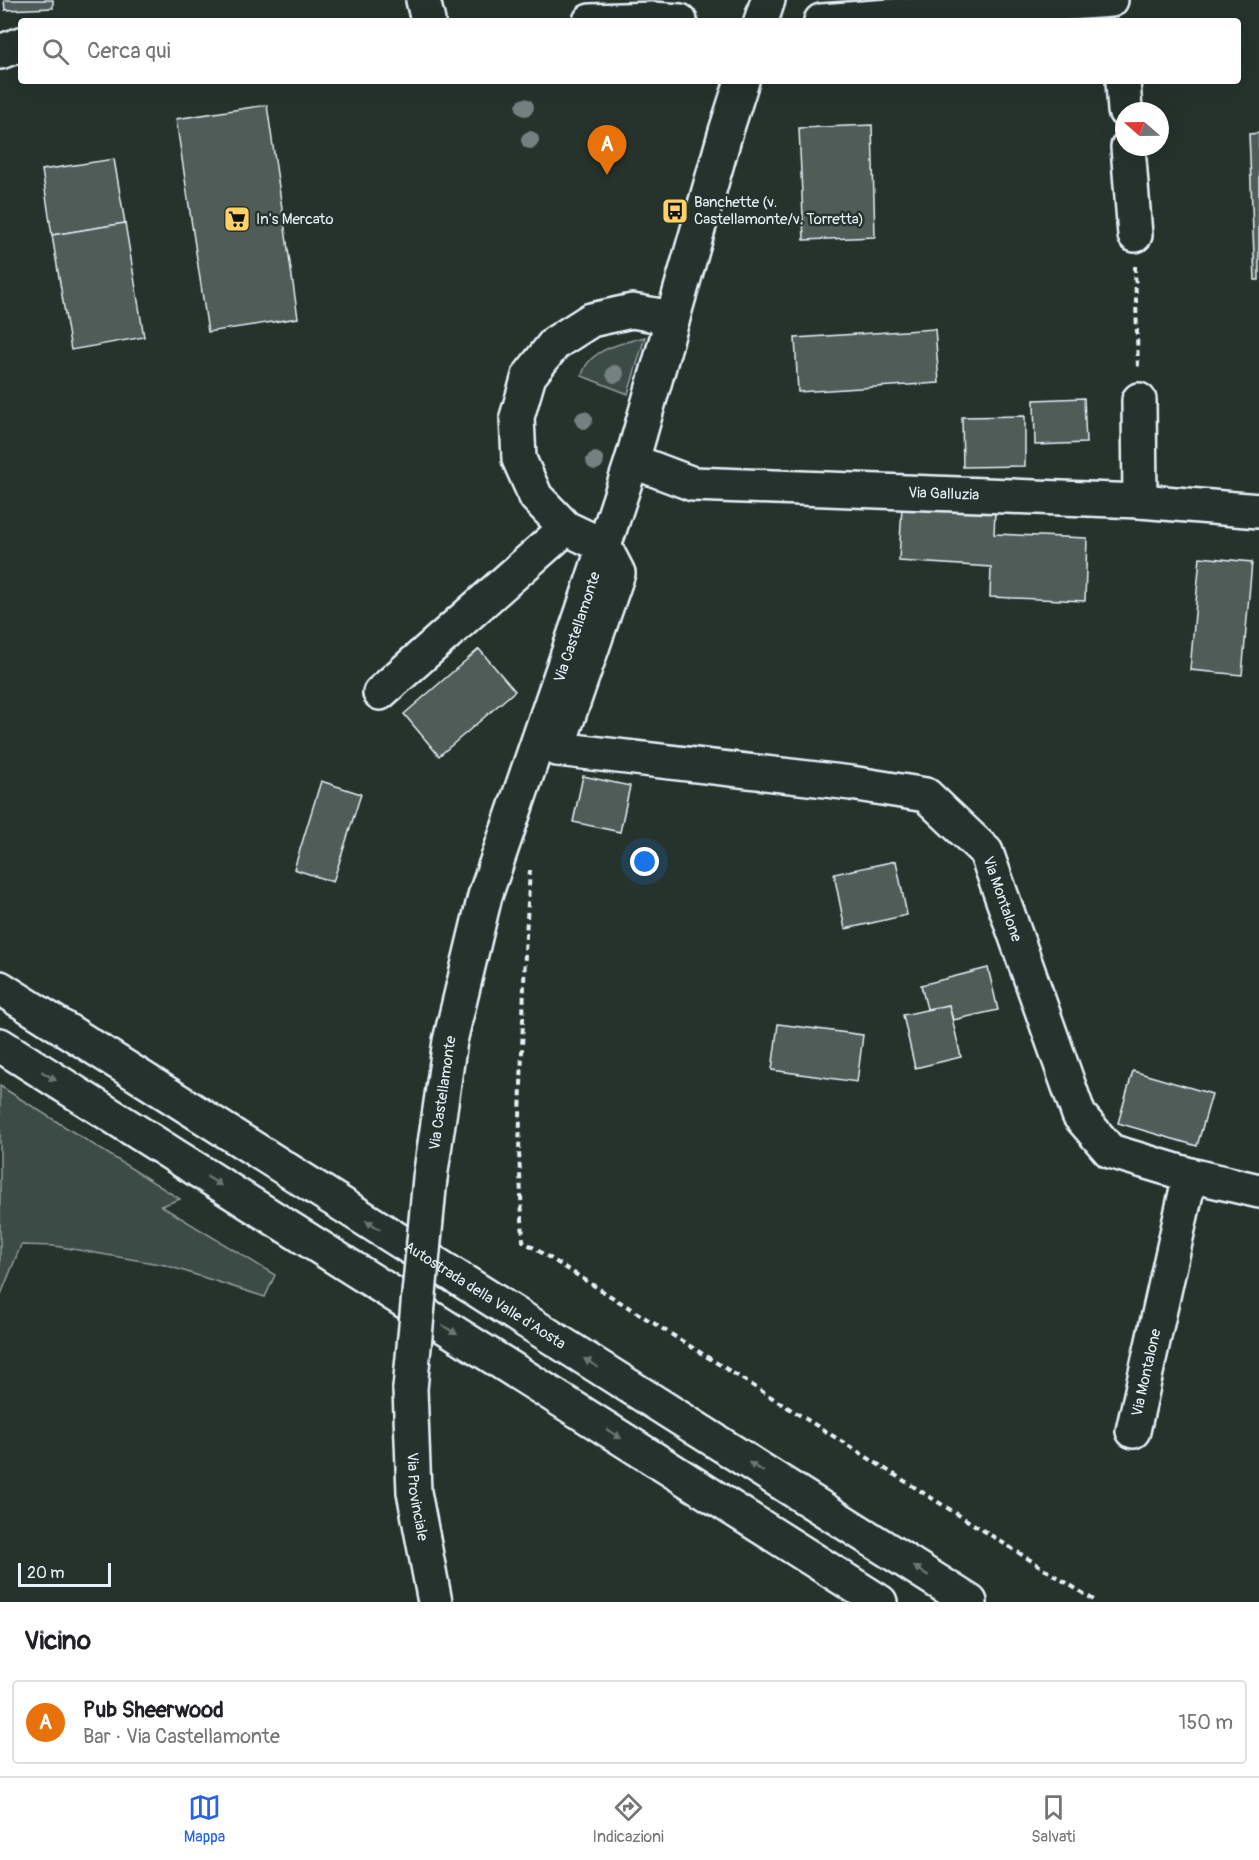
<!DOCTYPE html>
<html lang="it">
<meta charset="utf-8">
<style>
body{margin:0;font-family:Pangolin,sans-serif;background:#f2f2f2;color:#202124}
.compass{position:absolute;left:1115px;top:102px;width:54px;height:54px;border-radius:50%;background:#fff;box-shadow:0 6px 24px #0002;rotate:290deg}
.scale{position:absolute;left:18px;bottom:15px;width:93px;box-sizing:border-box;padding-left:6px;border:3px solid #e8f1f8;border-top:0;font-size:16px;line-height:21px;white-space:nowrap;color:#e8f1f8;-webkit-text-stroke:4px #26332d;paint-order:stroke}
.you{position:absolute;left:645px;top:862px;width:21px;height:21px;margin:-15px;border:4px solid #fff;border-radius:50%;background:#1a73e8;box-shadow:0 0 0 9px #1a73e833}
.badge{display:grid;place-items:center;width:39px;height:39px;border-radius:50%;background:#2563eb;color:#fff;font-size:20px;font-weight:700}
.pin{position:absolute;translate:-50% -50px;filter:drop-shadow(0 2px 3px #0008)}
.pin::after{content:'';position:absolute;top:32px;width:21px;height:18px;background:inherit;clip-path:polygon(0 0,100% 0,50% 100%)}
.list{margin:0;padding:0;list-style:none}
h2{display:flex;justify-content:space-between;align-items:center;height:78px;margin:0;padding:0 24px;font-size:26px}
h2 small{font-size:20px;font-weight:400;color:#757577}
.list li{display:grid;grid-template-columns:39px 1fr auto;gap:18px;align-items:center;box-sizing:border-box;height:84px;margin:0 12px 12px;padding:0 12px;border:2px solid #e0e0e0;border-radius:6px}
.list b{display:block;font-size:22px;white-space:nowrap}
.list p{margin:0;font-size:20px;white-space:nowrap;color:#757577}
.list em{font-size:20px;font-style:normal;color:#757577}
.icon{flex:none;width:33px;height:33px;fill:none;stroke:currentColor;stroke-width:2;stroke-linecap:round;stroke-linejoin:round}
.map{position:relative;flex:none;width:1259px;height:1602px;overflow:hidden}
.search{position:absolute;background:#fff;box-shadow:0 6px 24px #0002;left:18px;right:18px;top:18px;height:66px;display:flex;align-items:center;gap:15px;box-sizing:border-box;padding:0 21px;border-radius:6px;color:#757577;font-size:22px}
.sheet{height:174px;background:#fff}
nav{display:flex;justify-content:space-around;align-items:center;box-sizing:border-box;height:84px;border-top:2px solid #e0e0e0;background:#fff;font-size:16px;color:#757577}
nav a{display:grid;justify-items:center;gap:3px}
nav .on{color:#2563eb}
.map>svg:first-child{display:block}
</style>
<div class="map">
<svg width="1259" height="1602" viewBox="0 0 1259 1602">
<rect width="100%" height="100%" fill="#26332d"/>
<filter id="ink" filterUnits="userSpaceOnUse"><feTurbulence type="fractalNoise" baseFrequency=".0167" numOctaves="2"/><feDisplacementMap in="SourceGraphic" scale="12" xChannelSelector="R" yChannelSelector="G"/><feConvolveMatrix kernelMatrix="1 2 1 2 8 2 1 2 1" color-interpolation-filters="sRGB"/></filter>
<g filter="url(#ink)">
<!-- green -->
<g fill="#3e4b47" stroke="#939ea0" stroke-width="1.5">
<path d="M645 337 628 394 582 376C587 349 623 343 645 337Z"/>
<path d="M0 1086 180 1199 161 1206 275 1275 265 1297 165 1265 55 1246 21 1245 0 1297Z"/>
</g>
<!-- building -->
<g fill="#505c59" stroke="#e8f1f8" stroke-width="1.5">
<path d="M4 0H53V8L5 10Z"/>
<path d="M267 105 298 318 208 332 176 119Z"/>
<path d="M872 125 875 237 804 240 799 128Z"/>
<path d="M1259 133V280H1255L1249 134Z"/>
<path d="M114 159 125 223 52 235 42 170Z"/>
<path d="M125 223 144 337 71 350 52 235Z"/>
<path d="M935 329 939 383 798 392 795 338Z"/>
<path d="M1084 398 1086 443 1035 445 1034 400Z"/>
<path d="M1025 416V466L963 467 962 417Z"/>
<path d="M902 506 995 512 994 534 1087 538 1085 601 990 597 991 567 899 561Z"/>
<path d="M1200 557 1252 562 1242 675 1190 670Z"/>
<path d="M479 649 515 691 439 756 404 714Z"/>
<path d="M583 776 630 786 620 832 573 822Z"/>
<path d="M321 781 361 794 333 882 294 869Z"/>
<path d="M896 861 907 915 845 929 834 874Z"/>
<path d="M988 968 998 1010 953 1020 949 1005 927 1009 921 985Z"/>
<path d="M949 1005 961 1057 915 1068 903 1015Z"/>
<path d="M778 1024 863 1035 857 1082 772 1070Z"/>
<path d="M1133 1071 1212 1094 1197 1146 1118 1123Z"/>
</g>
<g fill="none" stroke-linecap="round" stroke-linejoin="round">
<defs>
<g id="minor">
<path d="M423 0 428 21"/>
<path d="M590 21 653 19 680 21"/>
<path d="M821 21 1111 0"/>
<path d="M0 52 21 44"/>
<path d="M1123 81 1125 111"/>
<path d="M1128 147 1135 235"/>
<path id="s1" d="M673 318 632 311 591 320 555 343 529 376 517 417 519 459 536 497 566 528 604 546 618 573 557 749 851 783 926 795 986 852 1079 1115 1110 1151 1190 1175 1259 1191"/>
<path d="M1139 400 1140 501"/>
<path id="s2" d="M632 461 693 484 1140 501 1259 511"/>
<path d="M380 693 566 528"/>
<path id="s3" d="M1133 1431 1190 1175"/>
</g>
<g id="major">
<path d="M761 21 768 0"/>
<path id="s4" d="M430 1178 450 1041 485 896 582 613 632 461 726 131 742 81"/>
<path id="s5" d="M410 1389 414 1492 435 1602"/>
</g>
<g id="highway">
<path id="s6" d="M0 988 970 1602"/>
<path d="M0 1045 880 1602"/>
</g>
</defs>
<!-- minor casing -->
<use href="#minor" stroke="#e8f1f8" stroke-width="38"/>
<!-- major casing -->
<use href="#major" stroke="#e8f1f8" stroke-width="38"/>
<!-- highway casing -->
<use href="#highway" stroke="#e8f1f8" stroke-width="38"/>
<!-- path -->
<g stroke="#e8f1f8" stroke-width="4" stroke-dasharray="6 4.5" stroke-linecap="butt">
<path d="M1135 266 1138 369"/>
<path d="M530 870 525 952 519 1151 523 1241 1097 1602"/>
</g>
<!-- minor -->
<use href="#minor" stroke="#26332d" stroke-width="33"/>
<!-- major -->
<use href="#major" stroke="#26332d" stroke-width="33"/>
<!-- highway -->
<use href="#highway" stroke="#26332d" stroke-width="33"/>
<defs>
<path id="major-bridge" d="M410 1389 430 1178"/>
</defs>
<!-- major-bridge casing -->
<use href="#major-bridge" stroke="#e8f1f8" stroke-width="38" stroke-linecap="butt"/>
<!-- major-bridge -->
<use href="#major-bridge" stroke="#26332d" stroke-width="33"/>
</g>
<!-- trees -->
<g fill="#758080">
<circle cx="525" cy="107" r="9"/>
<circle cx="530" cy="140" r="9"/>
<circle cx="615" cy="374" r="9"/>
<circle cx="584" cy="420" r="9"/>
<circle cx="595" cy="461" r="9"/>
</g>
<!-- one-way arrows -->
<defs><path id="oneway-solid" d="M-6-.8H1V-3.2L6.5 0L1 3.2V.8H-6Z" transform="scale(1.5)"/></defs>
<g fill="#6a7674">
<use href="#oneway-solid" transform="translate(49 1076) rotate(32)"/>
<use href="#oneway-solid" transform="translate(214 1181) rotate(32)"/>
<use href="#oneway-solid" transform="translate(373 1225) rotate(-148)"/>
<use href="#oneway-solid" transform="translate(450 1330) rotate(32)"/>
<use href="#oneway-solid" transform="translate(591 1363) rotate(-148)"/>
<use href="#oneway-solid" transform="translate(614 1434) rotate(32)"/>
<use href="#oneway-solid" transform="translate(756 1467) rotate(-148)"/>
<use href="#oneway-solid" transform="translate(921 1571) rotate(-148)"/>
</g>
</g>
<!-- icons -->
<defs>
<symbol id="bus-square" viewBox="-11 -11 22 22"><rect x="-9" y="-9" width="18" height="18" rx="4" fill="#ffd166" stroke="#26332d"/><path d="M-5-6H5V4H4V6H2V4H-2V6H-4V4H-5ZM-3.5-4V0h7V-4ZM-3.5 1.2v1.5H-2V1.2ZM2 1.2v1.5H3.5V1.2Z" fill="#111"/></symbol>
<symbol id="supermarket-square" viewBox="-11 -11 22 22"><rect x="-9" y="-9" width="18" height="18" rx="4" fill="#ffd166" stroke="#26332d"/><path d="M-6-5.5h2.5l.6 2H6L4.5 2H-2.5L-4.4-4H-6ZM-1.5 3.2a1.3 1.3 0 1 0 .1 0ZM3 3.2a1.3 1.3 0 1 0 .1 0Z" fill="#111"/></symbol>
</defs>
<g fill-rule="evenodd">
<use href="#bus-square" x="660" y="196" width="30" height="30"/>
<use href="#supermarket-square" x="222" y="204" width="30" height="30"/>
</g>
<g text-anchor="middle" stroke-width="5" stroke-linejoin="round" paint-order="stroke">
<!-- poi labels -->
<g font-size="15" fill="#e8f1f8" stroke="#26332d" text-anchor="start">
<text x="694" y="207">Banchette (v.<tspan x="694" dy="17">Castellamonte/v. Torretta)</tspan></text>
<text x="256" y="224">In's Mercato</text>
</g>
<!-- street labels -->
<g font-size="15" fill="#e8f1f8" stroke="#26332d">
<text dy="5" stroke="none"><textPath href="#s2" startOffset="316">Via Galluzia</textPath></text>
<text dy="5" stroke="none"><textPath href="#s4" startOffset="572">Via Castellamonte</textPath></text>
<text dy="5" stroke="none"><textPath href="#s1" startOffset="1101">Via Montalone</textPath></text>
<text dy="5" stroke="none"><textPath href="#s4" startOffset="86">Via Castellamonte</textPath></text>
<text dy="5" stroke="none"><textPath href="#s6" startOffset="574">Autostrada della Valle d'Aosta</textPath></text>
<text dy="5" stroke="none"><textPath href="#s3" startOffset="60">Via Montalone</textPath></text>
<text dy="5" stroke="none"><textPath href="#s5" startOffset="108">Via Provinciale</textPath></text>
</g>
</g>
</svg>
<svg class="compass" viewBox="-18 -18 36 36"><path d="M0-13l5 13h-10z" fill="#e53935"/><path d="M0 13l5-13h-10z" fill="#757577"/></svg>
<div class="scale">20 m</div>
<div class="you"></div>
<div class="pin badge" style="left:607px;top:175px;background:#e8710a">A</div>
<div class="search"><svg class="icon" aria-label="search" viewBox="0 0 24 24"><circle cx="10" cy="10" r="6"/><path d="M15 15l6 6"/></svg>Cerca qui</div>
</div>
<section class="sheet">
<h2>Vicino<small></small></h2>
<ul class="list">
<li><span class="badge" style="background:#e8710a">A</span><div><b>Pub Sheerwood</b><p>Bar · Via Castellamonte</p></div><em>150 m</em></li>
</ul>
</section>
<nav>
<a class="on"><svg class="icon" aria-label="map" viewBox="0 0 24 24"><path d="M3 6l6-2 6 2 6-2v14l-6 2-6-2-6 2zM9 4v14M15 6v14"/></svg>Mappa</a>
<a><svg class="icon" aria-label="directions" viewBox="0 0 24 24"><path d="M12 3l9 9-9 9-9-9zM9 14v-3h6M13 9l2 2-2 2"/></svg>Indicazioni</a>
<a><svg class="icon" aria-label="saved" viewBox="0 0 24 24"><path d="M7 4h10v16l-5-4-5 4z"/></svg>Salvati</a>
</nav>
